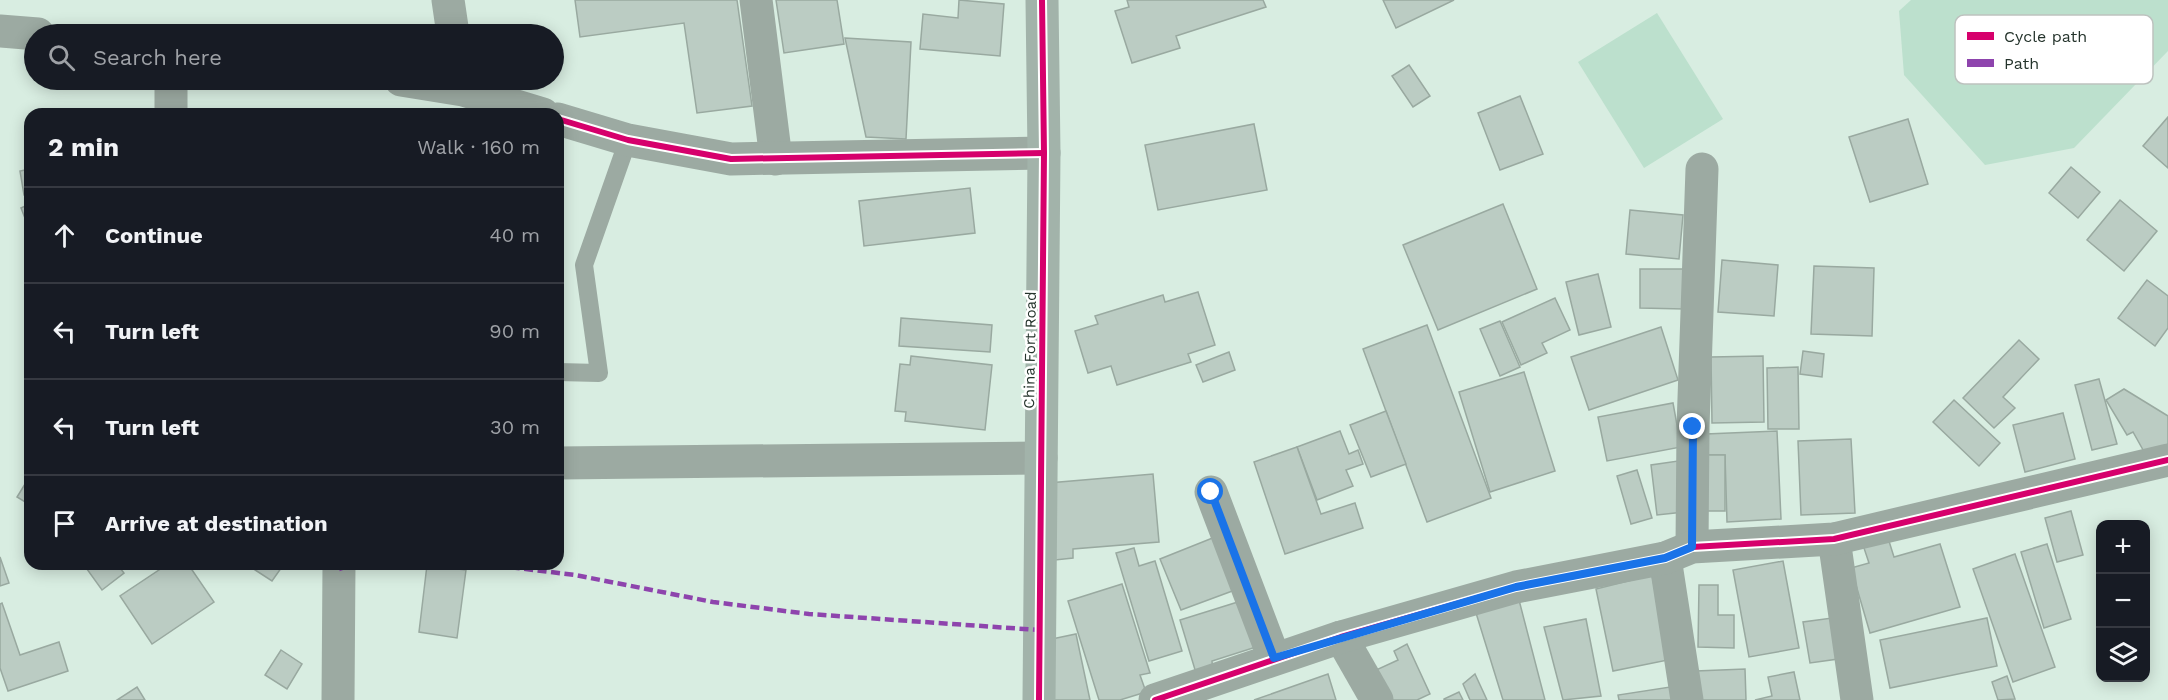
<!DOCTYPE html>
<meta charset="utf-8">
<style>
body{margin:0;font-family:"Work Sans",sans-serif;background:#20242c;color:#f1f3f6}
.controls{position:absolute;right:18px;bottom:18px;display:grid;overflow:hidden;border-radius:12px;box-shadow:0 3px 15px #0003}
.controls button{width:54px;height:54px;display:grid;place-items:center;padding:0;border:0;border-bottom:2px solid #363941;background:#171b24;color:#f1f3f6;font:30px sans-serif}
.stop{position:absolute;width:18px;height:18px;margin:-14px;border:4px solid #1a73e8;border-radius:50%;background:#fff}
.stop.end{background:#1a73e8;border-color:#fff;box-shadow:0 2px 6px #0008}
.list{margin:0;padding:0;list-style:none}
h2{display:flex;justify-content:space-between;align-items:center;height:78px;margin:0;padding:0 24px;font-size:26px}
h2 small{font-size:20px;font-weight:400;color:#9ea1a6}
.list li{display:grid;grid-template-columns:39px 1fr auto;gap:18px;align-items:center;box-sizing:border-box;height:96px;padding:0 24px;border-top:2px solid #363941}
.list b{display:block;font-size:22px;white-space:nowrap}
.list em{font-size:20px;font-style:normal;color:#9ea1a6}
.icon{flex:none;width:33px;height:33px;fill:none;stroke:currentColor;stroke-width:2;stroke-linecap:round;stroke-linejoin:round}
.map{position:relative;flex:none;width:2168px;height:700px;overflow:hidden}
.search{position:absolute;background:#171b24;box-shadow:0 3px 15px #0003;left:24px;top:24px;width:540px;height:66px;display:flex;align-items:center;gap:15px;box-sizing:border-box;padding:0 21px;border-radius:33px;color:#9ea1a6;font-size:22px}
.panel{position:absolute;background:#171b24;box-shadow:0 3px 15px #0003;left:24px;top:108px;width:540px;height:462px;border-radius:18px}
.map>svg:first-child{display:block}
</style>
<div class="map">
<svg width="2168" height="700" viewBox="0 0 2168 700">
<rect width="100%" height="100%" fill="#d8ede1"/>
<!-- green -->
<g fill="#bce0cd">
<path d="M1911 0H2168V51L2074 148 1985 165 1904 75 1899 11Z"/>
<path d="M1657 13 1723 119 1644 168 1578 62Z"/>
</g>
<!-- building -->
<g fill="#bbccc3" stroke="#99a9a0" stroke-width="1.5">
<path d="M575 0H737L752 106 697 113 684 23 580 37Z"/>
<path d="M776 0H837L844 44 784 53Z"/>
<path d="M959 0 1004 4 1000 56 920 49 923 14 958 18Z"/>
<path d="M1127 0H1263L1266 7 1176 36 1180 48 1132 63 1115 11 1129 7Z"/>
<path d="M1383 0H1454L1396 28Z"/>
<path d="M845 38 911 42 906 139 866 137Z"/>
<path d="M1409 65 1430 96 1413 107 1392 76Z"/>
<path d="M1520 96 1543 154 1500 170 1478 113Z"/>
<path d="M2168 117V168L2143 146Z"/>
<path d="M1908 119 1928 184 1870 202 1849 137Z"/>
<path d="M1254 124 1267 190 1158 210 1145 145Z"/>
<path d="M2071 167 2100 192 2078 218 2049 193Z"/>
<path d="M30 169V194L24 195 20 171Z"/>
<path d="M970 188 975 233 864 246 859 201Z"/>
<path d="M2120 200 2157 231 2124 271 2087 240Z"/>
<path d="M30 204V231L21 208Z"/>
<path d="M1503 204 1537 289 1438 330 1403 245Z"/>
<path d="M1630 210 1683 215 1679 259 1626 254Z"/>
<path d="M1722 260 1778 265 1774 316 1718 312Z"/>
<path d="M1814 266 1874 268 1872 336 1811 334Z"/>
<path d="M1640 269H1685L1684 309 1640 308Z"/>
<path d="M1598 274 1611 327 1579 335 1566 282Z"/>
<path d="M2147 280 2168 296V328L2155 346 2118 318Z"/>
<path d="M1198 292 1215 345 1188 354 1191 362 1117 385 1111 366 1088 373 1075 331 1098 324 1095 316 1163 295 1165 302Z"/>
<path d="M1555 298 1570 330 1542 343 1547 353 1521 365 1502 322Z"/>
<path d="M901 318 992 325 990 352 899 346Z"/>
<path d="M1500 321 1520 367 1500 376 1480 329Z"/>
<path d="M1427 325 1491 498 1427 522 1363 349Z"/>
<path d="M1661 327 1678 380 1589 410 1571 357Z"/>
<path d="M2019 340 2039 359 2003 397 2015 408 1994 428 1963 398Z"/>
<path d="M1803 351 1824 354 1822 377 1800 374Z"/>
<path d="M1229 352 1235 370 1203 382 1196 365Z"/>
<path d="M911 356 992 365 985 430 905 421 906 412 895 411 900 364 910 365Z"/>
<path d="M1763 356 1764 422 1712 423 1711 357Z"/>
<path d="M1798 367 1799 429H1768L1767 368Z"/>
<path d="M1524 372 1555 471 1490 492 1459 392Z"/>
<path d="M2099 379 2117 444 2092 450 2075 385Z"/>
<path d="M2124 389 2168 416V444L2147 457 2133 432 2127 435 2106 400Z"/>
<path d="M1954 400 2000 443 1979 466 1933 422Z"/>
<path d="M1673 403 1681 447 1607 461 1598 417Z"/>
<path d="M1386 411 1406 464 1371 477 1350 425Z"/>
<path d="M2063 413 2075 459 2025 472 2013 425Z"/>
<path d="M1340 431 1349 454 1358 450 1363 464 1346 470 1353 486 1317 500 1297 447Z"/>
<path d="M1777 431 1781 519 1727 522 1725 455H1705L1706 434Z"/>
<path d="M1851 439 1855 513 1801 515 1798 441Z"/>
<path d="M1297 447 1321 514 1355 503 1363 528 1285 554 1254 462Z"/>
<path d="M1705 455H1725V511H1706Z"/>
<path d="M1678 461 1684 512 1657 515 1651 465Z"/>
<path d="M1637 470 1652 518 1631 524 1617 476Z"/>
<path d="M1153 474 1159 542 1073 549V558L1055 560 1048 483Z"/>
<path d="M30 476V505L17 497Z"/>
<path d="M2071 511 2083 555 2057 562 2045 518Z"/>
<path d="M1215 537 1235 590 1181 610 1160 559Z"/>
<path d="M1888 538 1894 557 1940 544 1960 607 1870 633 1851 568 1869 563 1863 545Z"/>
<path d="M2047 544 2071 619 2044 628 2021 552Z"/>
<path d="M1134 548 1139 566 1155 561 1182 651 1149 661 1116 553Z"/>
<path d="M2015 554 2055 667 2013 682 1973 569Z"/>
<path d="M0 557 9 583 0 586Z"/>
<path d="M1783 561 1799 648 1749 657 1733 570Z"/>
<path d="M117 564 124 573 102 590 84 565Z"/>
<path d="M168 564H188L214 602 152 644 120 596Z"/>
<path d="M246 564H284L272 581Z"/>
<path d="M427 565 466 570 457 638 419 632Z"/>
<path d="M1652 575 1668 660 1613 671 1596 589Z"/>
<path d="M1122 584 1150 673 1140 675 1146 692 1120 700H1099L1068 601Z"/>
<path d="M1699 585H1718V615H1734V648L1698 647Z"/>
<path d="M1519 600 1545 700H1503L1476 613Z"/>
<path d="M1241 601 1256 647 1212 661 1213 672 1196 673 1180 620Z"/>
<path d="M2 603 20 655 59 642 68 671 8 691 0 668V604Z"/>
<path d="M1832 618 1838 659 1810 663 1803 622Z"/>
<path d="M1987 618 1997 666 1890 688 1880 640Z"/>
<path d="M1586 619 1601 696 1563 700 1544 627Z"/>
<path d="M1076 634 1090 700H1053L1042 641Z"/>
<path d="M1407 644 1430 694 1417 700H1390L1376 670 1398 660 1394 651Z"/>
<path d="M281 650 302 664 287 689 265 675Z"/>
<path d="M1745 669 1746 700H1698L1696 671Z"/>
<path d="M1794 672 1800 700H1755L1772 696 1768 677Z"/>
<path d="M1328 674 1336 700H1254Z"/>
<path d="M1475 674 1487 700H1470L1463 684Z"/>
<path d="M2007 676 2015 699 1998 700 1992 682Z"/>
<path d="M137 687 145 700H117Z"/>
<path d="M1670 687 1672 700H1619L1618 695Z"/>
<path d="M1459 692 1463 700H1444V699Z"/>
</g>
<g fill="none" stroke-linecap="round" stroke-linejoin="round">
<!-- lane -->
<path stroke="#9caaa2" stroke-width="18" d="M558 372 599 373 584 265 628 140"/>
<!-- street -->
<g stroke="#9caaa2" stroke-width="33">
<path d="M448 0 453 34"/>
<path d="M756 0 776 159"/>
<path d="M0 31 38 34"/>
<path d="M401 80 463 90 543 114"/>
<path d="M171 114V80"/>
<path d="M558 119 628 140 731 159 1044 153"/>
<path d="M558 463 1041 458"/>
<path d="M1211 492 1274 658"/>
<path d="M1834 539 1857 700"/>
<path d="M1692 547 1693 427 1702 169"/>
<path d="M1665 558 1687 700"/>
<path d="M1341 637 1377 700"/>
<path d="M338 700 339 564"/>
<path d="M1155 700 1341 637 1516 587 1665 558 1692 547 1834 539 2168 460"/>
</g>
<!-- secondary -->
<path stroke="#a2b3aa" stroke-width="33" d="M1039 700 1044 153 1042 0"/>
<!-- quiet -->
<g stroke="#8e44ad" stroke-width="4.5" stroke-dasharray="9 4.5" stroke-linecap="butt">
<path d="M484 564 575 575 713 602 809 614 1039 630"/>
<path d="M339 569 354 564"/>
</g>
<defs>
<g id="cycleway">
<path d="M558 119 628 140 731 159 1044 153"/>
<path d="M1039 700 1044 153 1042 0"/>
<path d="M1155 700 1341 637 1516 587 1665 558 1692 547 1834 539 2168 460"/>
</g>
</defs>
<!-- cycleway casing -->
<use href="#cycleway" stroke="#fff" stroke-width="10"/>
<!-- cycleway -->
<use href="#cycleway" stroke="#d6006c" stroke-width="6"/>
</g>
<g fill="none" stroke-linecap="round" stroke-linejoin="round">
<!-- route -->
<path stroke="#1a73e8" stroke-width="8" d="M1211 492 1274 658 1516 587 1665 558 1692 547 1693 427"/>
</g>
<g text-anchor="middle" stroke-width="5" stroke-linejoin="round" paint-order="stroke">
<!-- street labels -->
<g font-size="15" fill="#24332b" stroke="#fff">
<text transform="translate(1030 350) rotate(-89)" y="5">China Fort Road</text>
</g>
</g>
<!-- legend -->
<rect x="1955" y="15" width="198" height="69" rx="9" fill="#fff" stroke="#bdc2bf" stroke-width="1.5"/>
<rect x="1967" y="32" width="27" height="8" fill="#d6006c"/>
<rect x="1967" y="59" width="27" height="8" fill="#8e44ad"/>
<g font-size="16" fill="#24332b">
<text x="2004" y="42">Cycle path</text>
<text x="2004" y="69">Path</text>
</g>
</svg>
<div class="controls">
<button>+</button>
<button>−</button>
<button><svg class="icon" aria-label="layers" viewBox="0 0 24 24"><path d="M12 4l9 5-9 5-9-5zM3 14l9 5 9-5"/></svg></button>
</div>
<div class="stop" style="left:1211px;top:492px"></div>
<div class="stop end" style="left:1693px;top:427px"></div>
<div class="search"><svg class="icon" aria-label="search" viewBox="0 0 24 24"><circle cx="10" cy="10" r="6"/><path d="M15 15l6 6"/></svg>Search here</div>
<section class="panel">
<h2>2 min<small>Walk · 160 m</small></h2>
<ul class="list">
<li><svg class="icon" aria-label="ahead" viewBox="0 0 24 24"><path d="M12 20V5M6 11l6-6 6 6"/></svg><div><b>Continue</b></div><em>40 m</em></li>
<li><svg class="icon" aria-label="left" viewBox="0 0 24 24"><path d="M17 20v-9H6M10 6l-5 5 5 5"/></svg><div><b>Turn left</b></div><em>90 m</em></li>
<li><svg class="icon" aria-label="left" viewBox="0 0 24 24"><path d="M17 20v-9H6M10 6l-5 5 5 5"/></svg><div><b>Turn left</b></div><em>30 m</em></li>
<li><svg class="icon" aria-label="arrive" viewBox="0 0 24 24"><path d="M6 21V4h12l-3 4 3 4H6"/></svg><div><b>Arrive at destination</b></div></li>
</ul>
</section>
</div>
